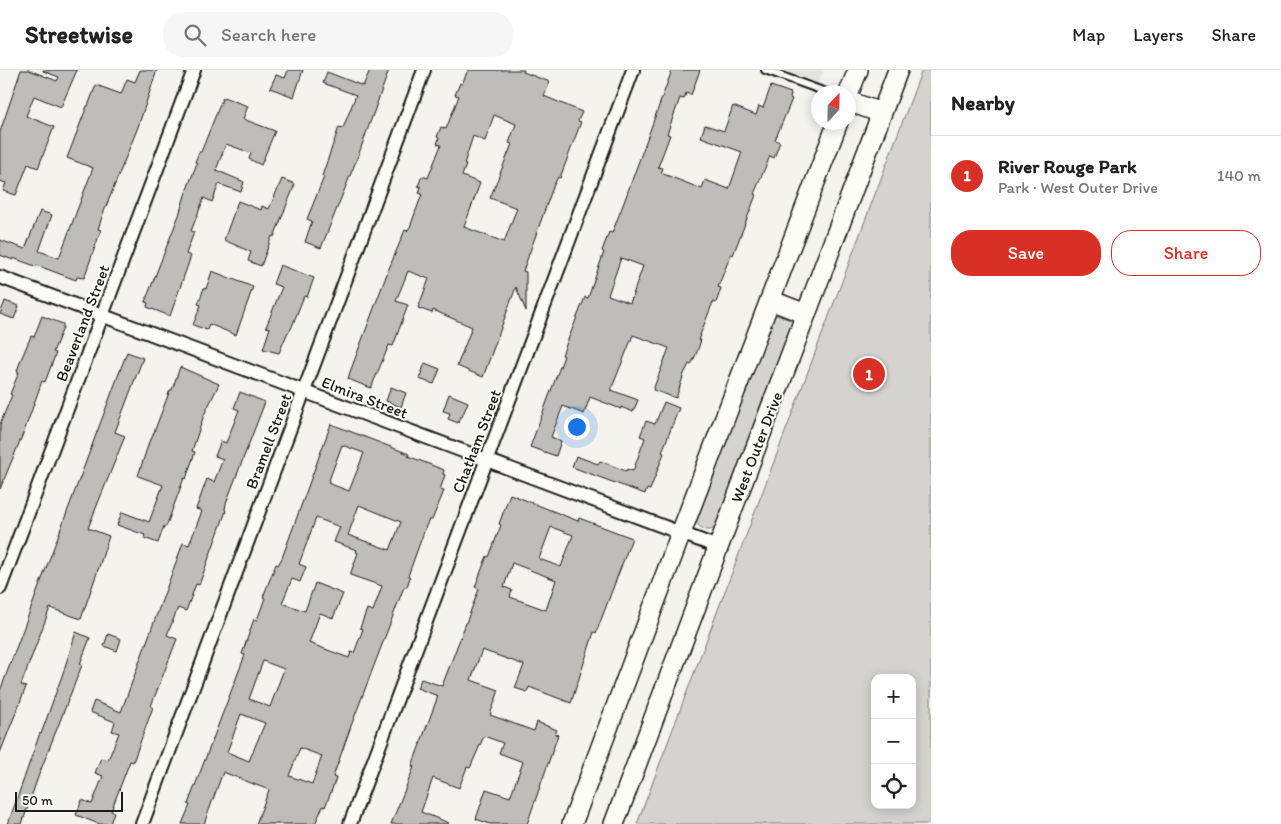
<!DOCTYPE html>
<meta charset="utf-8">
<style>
body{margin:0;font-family:Itim,sans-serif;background:#f6f6f6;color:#222}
.controls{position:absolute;right:15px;bottom:15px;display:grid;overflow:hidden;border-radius:10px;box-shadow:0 2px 12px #0003}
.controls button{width:45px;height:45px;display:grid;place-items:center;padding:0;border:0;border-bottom:1px solid #e0e0e0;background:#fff;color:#222;font:25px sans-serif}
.compass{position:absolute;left:811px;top:15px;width:45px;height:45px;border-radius:50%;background:#fff;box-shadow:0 2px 12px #0003;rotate:22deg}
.scale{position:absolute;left:15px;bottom:12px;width:108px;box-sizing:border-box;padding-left:5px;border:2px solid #1c1c1c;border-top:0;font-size:14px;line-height:18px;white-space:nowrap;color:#1c1c1c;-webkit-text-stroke:4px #fdfcf7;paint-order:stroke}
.you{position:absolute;left:576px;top:356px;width:18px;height:18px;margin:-12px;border:4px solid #fff;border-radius:50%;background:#1a73e8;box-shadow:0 0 0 8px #1a73e833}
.badge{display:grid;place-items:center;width:32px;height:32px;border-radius:50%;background:#d93025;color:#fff;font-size:16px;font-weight:700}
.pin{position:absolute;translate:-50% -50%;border:2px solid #fff;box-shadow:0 1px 5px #0006}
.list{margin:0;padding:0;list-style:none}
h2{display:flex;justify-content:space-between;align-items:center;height:65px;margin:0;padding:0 20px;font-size:21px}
h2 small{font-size:16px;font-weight:400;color:#767676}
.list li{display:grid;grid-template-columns:32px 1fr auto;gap:15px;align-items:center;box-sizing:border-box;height:80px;padding:0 20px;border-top:1px solid #e0e0e0}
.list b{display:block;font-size:19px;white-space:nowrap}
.list p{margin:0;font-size:16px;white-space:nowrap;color:#767676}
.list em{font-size:16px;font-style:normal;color:#767676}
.actions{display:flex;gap:10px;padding:15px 20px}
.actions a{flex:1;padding:11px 0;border:1px solid #d93025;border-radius:20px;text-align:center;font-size:18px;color:#d93025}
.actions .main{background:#d93025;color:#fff}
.icon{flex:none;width:28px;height:28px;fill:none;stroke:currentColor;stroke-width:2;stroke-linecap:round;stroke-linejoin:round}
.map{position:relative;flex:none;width:931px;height:754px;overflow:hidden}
header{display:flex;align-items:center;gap:30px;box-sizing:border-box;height:70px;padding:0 25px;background:#fff;border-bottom:1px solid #e0e0e0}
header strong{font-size:24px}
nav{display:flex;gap:28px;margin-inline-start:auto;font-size:18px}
.search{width:350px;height:45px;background:#f6f6f6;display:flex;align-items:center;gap:12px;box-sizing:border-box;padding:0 18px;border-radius:20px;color:#767676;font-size:19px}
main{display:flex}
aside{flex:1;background:#fff}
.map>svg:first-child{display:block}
</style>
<header>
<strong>Streetwise</strong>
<div class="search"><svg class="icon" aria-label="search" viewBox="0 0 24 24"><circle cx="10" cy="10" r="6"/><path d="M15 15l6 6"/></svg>Search here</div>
<nav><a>Map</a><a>Layers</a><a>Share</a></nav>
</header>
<main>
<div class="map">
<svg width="931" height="754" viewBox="0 0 931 754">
<rect width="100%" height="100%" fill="#f4f3ee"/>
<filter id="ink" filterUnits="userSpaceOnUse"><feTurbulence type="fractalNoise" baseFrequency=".02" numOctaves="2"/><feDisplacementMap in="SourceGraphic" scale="10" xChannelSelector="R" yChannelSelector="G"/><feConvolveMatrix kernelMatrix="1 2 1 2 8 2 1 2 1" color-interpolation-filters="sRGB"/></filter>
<g filter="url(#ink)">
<!-- built -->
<path fill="#e4e3de" d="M781 0H824L818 14Z"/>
<!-- green -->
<g fill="#d4d3cf" stroke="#787876" fill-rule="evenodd">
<path d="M922 0H931V754H637ZM875 608H912V735H875Z"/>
<path d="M773 244 791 250 793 252 718 455C710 463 702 461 696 452V447Z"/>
</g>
<!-- building -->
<g fill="#bebdba" stroke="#1c1c1c" fill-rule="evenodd">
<path d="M21 0H29L57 11 59 7 43 1V0H77L61 37 34 26 26 46 54 57 38 98 28 94 16 125 3 121 6 113 0 111V62Z"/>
<path d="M140 0H157L138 57 103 144 98 159 101 160 84 208 77 207 76 210 36 195 35 196 13 188V190L0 185V170L25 179 40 141 52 145 39 181 59 188 93 98 67 88 87 36H88L96 15 121 24 127 9 135 12Z"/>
<path d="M288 0H303L294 27 270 18 276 5 285 8Z"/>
<path d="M370 0H389L358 86 321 178 305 172 312 151 307 149 324 107 322 106 339 57 343 58 356 25 323 13 327 2 363 16Z"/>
<path d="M468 0H524L523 2 550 12 544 26 582 42 578 51 581 52 560 108 558 107 553 117 523 201 526 202V241L516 217 483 307 457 296 472 257 433 240 432 243 418 238 429 209 408 201 396 231 408 235 393 276 389 275 371 318 348 309 350 302 388 201 405 160 407 161 410 157 422 124 419 123 421 117 418 116 422 106 428 108 441 75 437 74 439 68 437 67 441 57 446 59 459 26 455 25 460 13 462 14ZM494 45 516 54 509 73 512 74 490 128 517 138 504 172 464 157 480 113 462 106 466 95 464 94 473 66 485 71Z"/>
<path d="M672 0H700L691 25 686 23 684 29 680 28 667 64 670 65 658 97 663 98 661 103 702 119 705 110 729 119 742 82 701 67 705 55 724 61 733 36 756 45 759 36 763 38 771 16 791 23 790 28 792 29 775 70 780 72 774 88 770 86 754 124 756 125 733 185 731 184 718 217 721 218 716 233 713 232 700 265H701L699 270H701L697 282 691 295 689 294 684 304 676 328 653 320 669 278 633 265 611 320 638 330 633 342 621 337V339L590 327 584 344 563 336 551 367 561 371 556 386 530 377 564 286 562 285 585 227 588 228 604 182 602 181 609 162 612 163 623 135ZM621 188 643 196 630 233 608 225Z"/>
<path d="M223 27 248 36 243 49 275 61 261 95 249 89 251 83 226 74 216 100 244 112 241 122 219 114 212 132 204 128 191 161 194 162 186 184 191 186 170 246 147 237 148 233 145 232 179 145 186 122 197 93 195 92 199 82H201Z"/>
<path d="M282 109 295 114 274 167 272 166 261 196 248 191 251 182 224 170 238 131 261 140 262 136 269 139Z"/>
<path d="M280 195 314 208 307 227 304 226 291 259 287 264 279 283 263 279 270 258 266 257 282 217 273 214Z"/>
<path d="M212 201 253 217 236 265 209 254 207 260 193 255 201 235 198 234 204 218 206 219Z"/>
<path d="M5 231 19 236 14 249 0 244Z"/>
<path d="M42 246 63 254V258L53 282 56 283 45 312 42 311 25 359 0 419V354L12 325 10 324 19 302 17 301 20 292 31 266 34 267Z"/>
<path d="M127 282 143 288 115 362 125 366 88 458 109 466 101 491 81 549 50 538 21 615 26 617 0 683V621Z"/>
<path d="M425 293 440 299 434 314 419 309Z"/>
<path d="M180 297 219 314 204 345 192 381 195 382 186 409 184 408 166 457 164 456 158 473 144 468 145 465 117 455 122 442 149 452 163 415 138 406 150 369 151 370 170 320H172Z"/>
<path d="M391 317 406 323 401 337 386 331Z"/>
<path d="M240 322 265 332 226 433 225 440 226 441 199 515 196 514 186 541 178 538 167 565 177 569 151 636 153 637 133 692 130 691 111 741 114 742 110 754H99L76 745 82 730 92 734 103 706 95 703 101 688 108 690 119 663 112 661 115 652 90 642 94 631 121 642 183 473 189 475 202 441 196 439 207 409 214 412 223 389 215 386 221 371 226 373 239 340 234 338Z"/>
<path d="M449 324 468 332 462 347H460L458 353 448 349 450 343 443 341Z"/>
<path d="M664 332 679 338 662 382 664 383 650 420 647 419 645 424 572 397 576 386 598 394 600 391 626 401 627 399 633 401 645 368 640 366 646 351 655 354Z"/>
<path d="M331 354 409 384 408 386 444 400 443 404 445 405 440 420 444 421 432 450H429L426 456 408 506 410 507 407 517H404L351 656 333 707 336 708 331 722 325 737 323 736 315 754H256L269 720 223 702 204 754H182L190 735 188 734 245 585 242 584 254 549 257 550 265 528 263 527 276 494 278 495 282 488ZM342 375 364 383 349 421 328 413ZM359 435 401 452 390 480 348 465ZM316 448 340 457 334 472 357 480 356 482 358 483 350 505 382 516 373 541 367 539 360 558 363 559 354 583 351 582 349 588 309 573 320 543 333 548 343 524 315 513 305 541 282 533 292 509 300 512 306 497 299 494ZM263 591 284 599 270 637 249 629ZM241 644 265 653 249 691 227 682ZM300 678 322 686 312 714 289 706Z"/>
<path d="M510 424 578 451 579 448 632 468 596 563 594 562 571 633 529 617 527 622 515 618 524 595 482 580 471 610 499 620 490 645 534 661 537 652 557 660 555 664 558 665 527 754H490L476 749 486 719 510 727 523 692 499 683 503 673 484 666 470 698 467 697 459 718 433 708 421 742 449 753 448 754H391L414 697 412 696 438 626 417 618 421 609 442 616 479 519 475 517 487 486 489 487 501 455 499 454ZM551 457 573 465 561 497 539 489ZM512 493 556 510 546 540 510 527 512 520 504 517Z"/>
<path d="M76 562 90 568 80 594 82 595 38 707 22 754H8L40 663 41 664 63 603Z"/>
<path d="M108 564 121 569 117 581 104 576Z"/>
</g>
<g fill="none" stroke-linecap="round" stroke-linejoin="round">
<defs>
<path id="service" d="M765 0 826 22"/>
<g id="minor">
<path d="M0 207 718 477"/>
<path d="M0 518 194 0"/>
<path d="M142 754 424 0"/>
<path d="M350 754 633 0"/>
</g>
<g id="secondary">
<path d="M848 25 858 0"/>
<path d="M848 31 881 43"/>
<path d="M770 230 806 244"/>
<path d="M572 754 681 463 838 52"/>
<path d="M614 754 898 0"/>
</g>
</defs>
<!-- service casing -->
<use href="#service" stroke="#1c1c1c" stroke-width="10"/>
<!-- minor casing -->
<use href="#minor" stroke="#1c1c1c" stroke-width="16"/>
<!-- secondary casing -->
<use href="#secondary" stroke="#1c1c1c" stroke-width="22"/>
<!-- service -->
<use href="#service" stroke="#fdfcf7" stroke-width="6"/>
<!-- minor -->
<use href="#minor" stroke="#fdfcf7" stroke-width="12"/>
<!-- secondary -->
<use href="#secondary" stroke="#fdfcf7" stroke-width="19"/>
</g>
</g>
<g text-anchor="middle" stroke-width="4" stroke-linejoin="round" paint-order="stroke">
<!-- street labels -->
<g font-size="16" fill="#1c1c1c" stroke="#fdfcf7">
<text transform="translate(82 253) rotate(-69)" y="6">Beaverland Street</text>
<text transform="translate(365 327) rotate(21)" y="6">Elmira Street</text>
<text transform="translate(268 371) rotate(-69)" y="6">Bramell Street</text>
<text transform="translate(476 371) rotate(-69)" y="6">Chatham Street</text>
<text transform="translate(756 377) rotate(-69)" y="6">West Outer Drive</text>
</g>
</g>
</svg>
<div class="controls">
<button>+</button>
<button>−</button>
<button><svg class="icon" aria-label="locate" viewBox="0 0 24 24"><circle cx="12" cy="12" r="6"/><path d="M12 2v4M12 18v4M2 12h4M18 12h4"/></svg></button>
</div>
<svg class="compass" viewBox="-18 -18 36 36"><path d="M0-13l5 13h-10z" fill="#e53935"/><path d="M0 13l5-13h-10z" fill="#767676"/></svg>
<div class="scale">50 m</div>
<div class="you"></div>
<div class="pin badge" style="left:869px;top:304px">1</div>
</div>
<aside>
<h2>Nearby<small></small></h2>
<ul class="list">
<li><span class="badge">1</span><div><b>River Rouge Park</b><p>Park · West Outer Drive</p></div><em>140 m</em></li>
</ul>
<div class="actions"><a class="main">Save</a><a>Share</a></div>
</aside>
</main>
